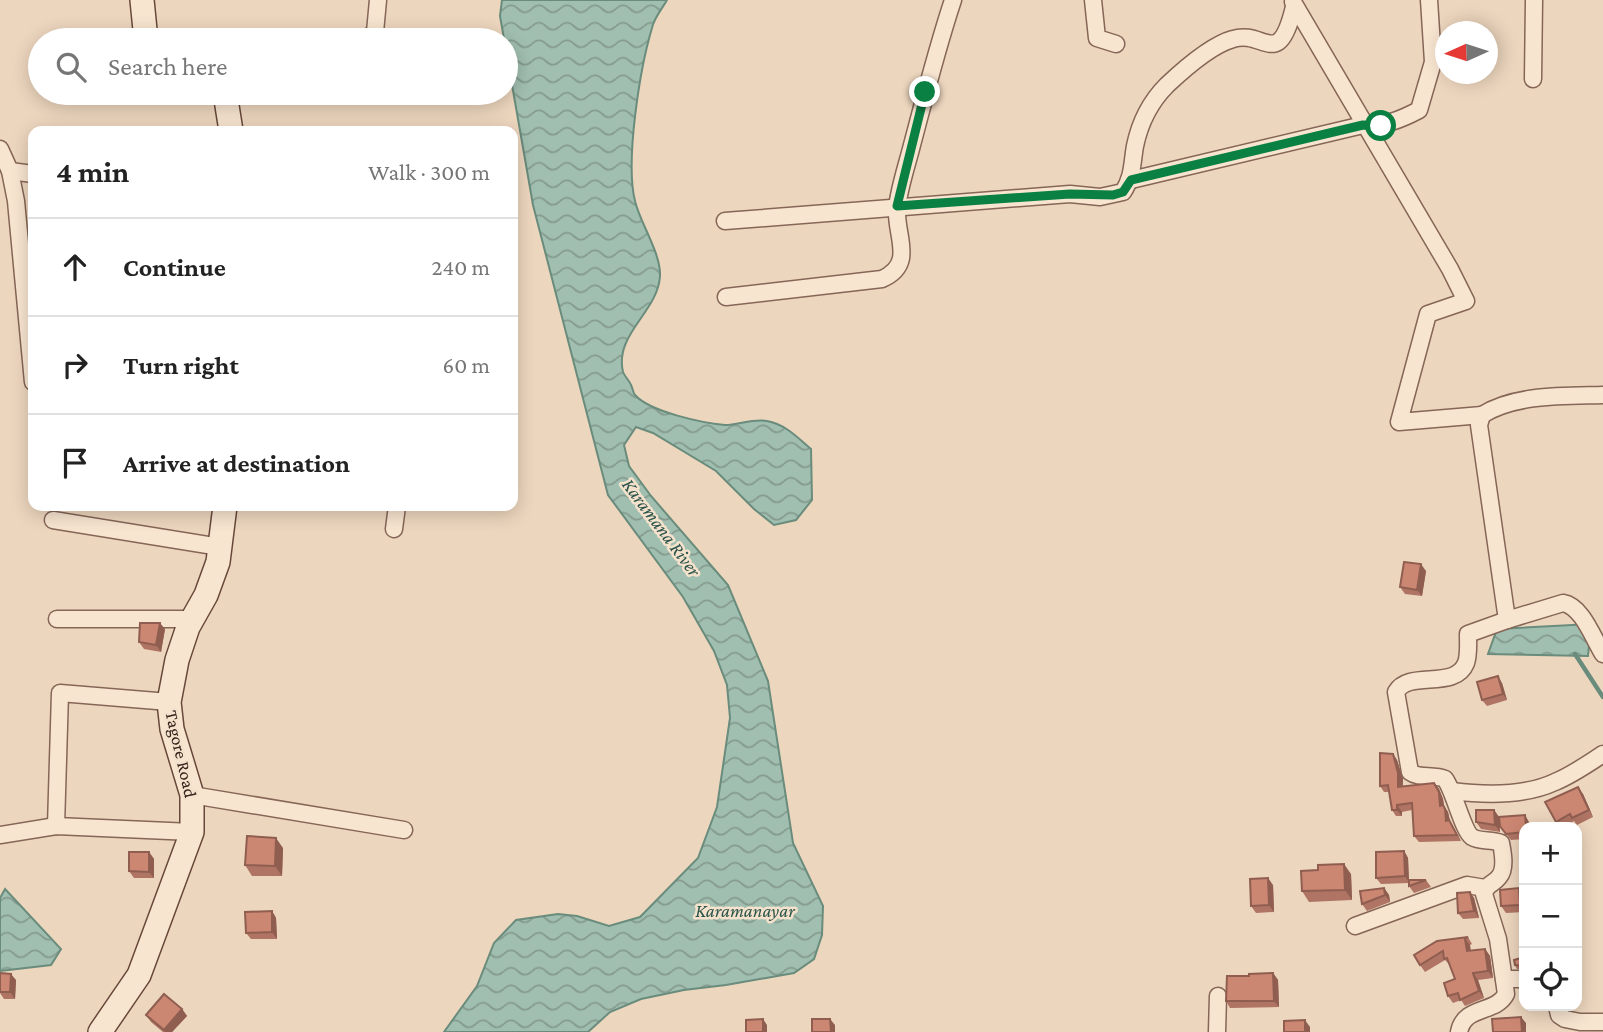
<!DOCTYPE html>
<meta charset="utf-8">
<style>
body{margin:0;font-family:"Crimson Pro",serif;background:#f6f6f6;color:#222}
.controls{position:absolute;right:21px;bottom:21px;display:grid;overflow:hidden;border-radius:14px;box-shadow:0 4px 18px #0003}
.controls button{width:63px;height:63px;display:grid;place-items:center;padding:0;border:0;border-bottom:2px solid #e0e0e0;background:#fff;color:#222;font:35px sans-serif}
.compass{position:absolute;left:1435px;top:21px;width:63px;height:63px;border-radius:50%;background:#fff;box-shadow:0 4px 18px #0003;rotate:267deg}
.stop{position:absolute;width:21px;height:21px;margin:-16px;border:5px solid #0b8043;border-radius:50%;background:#fff}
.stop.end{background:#0b8043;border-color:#fff;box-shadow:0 2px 7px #0008}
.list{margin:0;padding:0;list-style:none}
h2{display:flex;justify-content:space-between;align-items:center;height:91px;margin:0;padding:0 28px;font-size:30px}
h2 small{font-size:23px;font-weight:400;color:#767676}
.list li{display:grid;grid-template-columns:46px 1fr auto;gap:21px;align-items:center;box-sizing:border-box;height:98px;padding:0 28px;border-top:2px solid #e0e0e0}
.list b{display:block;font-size:26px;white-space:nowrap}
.list em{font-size:23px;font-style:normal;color:#767676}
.icon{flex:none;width:38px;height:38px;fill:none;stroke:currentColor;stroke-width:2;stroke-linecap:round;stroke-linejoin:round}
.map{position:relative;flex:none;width:1603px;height:1032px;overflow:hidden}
.search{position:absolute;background:#fff;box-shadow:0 4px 18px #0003;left:28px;top:28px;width:490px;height:77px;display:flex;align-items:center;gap:18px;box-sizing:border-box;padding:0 24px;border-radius:38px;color:#767676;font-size:26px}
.panel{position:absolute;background:#fff;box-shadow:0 4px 18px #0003;left:28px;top:126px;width:490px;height:385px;border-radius:14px}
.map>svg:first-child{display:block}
</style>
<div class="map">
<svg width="1603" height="1032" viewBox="0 0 1603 1032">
<defs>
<pattern id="water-waves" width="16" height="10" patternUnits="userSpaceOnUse" patternTransform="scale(1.75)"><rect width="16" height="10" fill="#a1bfb0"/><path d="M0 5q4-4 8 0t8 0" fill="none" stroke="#849b8e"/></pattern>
</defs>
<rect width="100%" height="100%" fill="#edd6be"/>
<!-- water -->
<g fill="url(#water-waves)" stroke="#698c7c" stroke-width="2">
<path d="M502 0H667C662 9 654 18 652 28 640 68 625 161 635 201 640 223 661 253 660 276 658 312 614 334 623 372 625 377 629 380 631 385 633 389 633 393 635 395 650 412 703 423 725 425 738 425 754 418 767 421 785 424 798 438 811 449L812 500 796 520 774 525 754 509 716 471 653 433 636 427 624 445 629 466 651 496 728 585 768 681 793 843 823 906 822 935 814 959 794 973 726 985 684 990 641 999 610 1012 588 1032H444L477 986 494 943 516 920 558 914 577 916 609 926 640 917 698 858 717 807 730 718 727 685 714 651 683 597 608 495 533 205 500 16Z"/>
<path d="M1591 624 1588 656 1488 654 1497 629Z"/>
<path d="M5 889 61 949 51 965 0 971V898Z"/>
</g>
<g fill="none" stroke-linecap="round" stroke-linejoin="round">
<!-- stream -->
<path stroke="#698c7c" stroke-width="4.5" d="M1575 654 1603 697"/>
<defs>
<g id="street">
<path d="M1093 0 1097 38 1116 44"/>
<path d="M1293 2 1450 269 1466 301 1428 314 1399 422 1482 415"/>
<path d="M365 40 375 32 378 0"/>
<path d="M1533 79 1534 0"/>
<path d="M0 149 10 171 16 201 33 382"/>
<path d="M10 171 33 174"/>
<path d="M1131 180 1363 125C1385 126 1400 120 1419 110L1433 62 1429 0"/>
<path d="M725 221 1070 194 1100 197 1123 192C1133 177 1132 163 1135 146 1140 122 1150 102 1167 85 1184 69 1211 45 1233 39 1264 29 1278 72 1294 7"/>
<path d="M726 297 882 279C916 264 895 236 897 208 899 188 907 165 912 145 925 96 937 48 953 0"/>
<path d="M53 520 220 547"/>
<path d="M394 529 397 506"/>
<path d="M57 619H192"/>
<path d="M1507 620 1563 603C1582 606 1593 638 1603 654"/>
<path d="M1452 791C1484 795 1525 796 1555 782 1572 775 1588 764 1603 754"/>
<path d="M192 795 404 830"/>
<path d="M56 826 60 693 169 702"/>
<path d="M0 835 56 826 192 832"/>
<path d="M1355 926 1467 885 1485 888"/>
<path d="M1504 979H1524"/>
<path d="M1557 1006 1559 1015 1565 1019 1580 1022H1603"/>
<path d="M1217 1032 1218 996"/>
<path d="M1459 1032C1464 1005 1496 1014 1506 994L1498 939 1484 894C1487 883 1493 885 1499 877 1506 869 1503 853 1501 843 1492 839 1480 842 1472 837 1463 831 1454 791 1445 779 1433 774 1419 779 1410 772L1396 692C1409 669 1455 691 1466 663 1469 655 1468 643 1468 634L1507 620 1479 425 1482 415C1515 394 1565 396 1603 395"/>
</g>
<g id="secondary">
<path d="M142 0 146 40"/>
<path d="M225 93 231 131"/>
<path d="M100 1032 139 975 192 832V795L172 729 169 702 177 660 188 627 206 595 218 562 225 506"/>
</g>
</defs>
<!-- street casing -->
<use href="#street" stroke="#856657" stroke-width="19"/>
<!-- secondary casing -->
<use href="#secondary" stroke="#67483a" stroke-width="26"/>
<!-- street -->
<use href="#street" stroke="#f8e5d0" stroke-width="16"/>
<!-- secondary -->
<use href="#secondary" stroke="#f8e5d0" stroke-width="23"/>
</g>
<!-- wall -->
<g fill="#af7463">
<path d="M1426 571 1422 596 1405 594 1400 587Z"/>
<path d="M165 629 161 652 144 649 139 642Z"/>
<path d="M1502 683 1507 700 1487 706 1482 700Z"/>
<path d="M1393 754 1397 760 1403 779V786L1434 783 1439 789 1443 799 1444 806 1448 812 1450 821 1461 841 1419 842 1414 836 1412 810 1402 812V816H1396L1392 810 1389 792H1384L1380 786Z"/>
<path d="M1583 794 1593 817 1577 825 1574 821 1563 827H1559L1556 822Z"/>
<path d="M1494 810 1499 817 1529 822 1524 827V839L1511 840 1500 826 1499 822 1500 832 1481 829 1476 822Z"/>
<path d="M283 848 282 876H252L245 865Z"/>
<path d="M1404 851 1408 858 1409 880H1426L1431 887 1414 893 1409 886V883L1381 884 1376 878Z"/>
<path d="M149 852 154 859V878H134L129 871Z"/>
<path d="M1351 874 1352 900 1309 902 1302 891Z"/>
<path d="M1273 885 1274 912 1256 913 1251 906Z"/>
<path d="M1384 888 1389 895 1390 902 1367 911 1362 904Z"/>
<path d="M1519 888 1524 895V912L1506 913 1501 906Z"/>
<path d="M1470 892 1474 898 1479 918 1463 919 1458 913Z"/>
<path d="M272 911 276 918 277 939H251L246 933Z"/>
<path d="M1468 937 1472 944 1470 945 1471 951 1485 949 1490 956 1493 978 1478 980 1484 998 1465 1006 1461 1000 1453 1003 1448 996 1455 979 1450 965 1445 960 1425 972 1420 965Z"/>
<path d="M1524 957V969H1517L1515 965Z"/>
<path d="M0 973 16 980 15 999H4L0 993Z"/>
<path d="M1273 973 1278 980 1279 1007 1230 1008 1226 1001 1249 976Z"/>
<path d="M182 1009 187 1016 172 1032H163L151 1022 146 1015Z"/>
</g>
<!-- shaded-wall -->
<g fill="#8f5e50">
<path d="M1421 564 1426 571 1422 596 1417 590Z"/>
<path d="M160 623 165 629 161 652 156 645Z"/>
<path d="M1498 676 1502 683 1507 700 1503 694Z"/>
<path d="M1393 754 1397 760 1403 779 1402 793 1398 787Z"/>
<path d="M1434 783 1439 789 1443 799 1444 806 1448 812 1450 821 1461 841 1446 821 1440 806Z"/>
<path d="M1578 787 1583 794 1593 817 1589 810Z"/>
<path d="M1397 805 1402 812V816L1397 810Z"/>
<path d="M1494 810 1499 817 1500 832 1495 825Z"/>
<path d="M1525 815 1529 822 1530 827H1526Z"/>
<path d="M276 838 283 848 282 876 275 866Z"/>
<path d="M1404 851 1408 858 1409 883 1405 876Z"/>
<path d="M149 852 154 859V878L149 872Z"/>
<path d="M1344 864 1351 874 1352 900 1345 890Z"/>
<path d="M1268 878 1273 885 1274 912 1269 905Z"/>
<path d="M1384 888 1389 895 1390 902 1385 895Z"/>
<path d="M1519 888 1524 895V911L1520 905Z"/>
<path d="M1470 892 1474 898 1479 918 1474 911Z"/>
<path d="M272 911 276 918 277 939 272 932Z"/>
<path d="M1465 939 1470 945 1471 958 1467 951Z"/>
<path d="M1485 949 1490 956 1493 978 1488 971Z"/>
<path d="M1273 973 1278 980 1279 1007 1274 1001Z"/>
<path d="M1473 973 1478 980 1484 998 1479 991Z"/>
<path d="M11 974 16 980 15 999 10 992Z"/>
<path d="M182 1009 187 1016 172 1032H165L164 1030Z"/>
<path d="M1521 1017 1526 1023V1032H1522Z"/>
<path d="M763 1019 767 1025V1032H763Z"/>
<path d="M830 1019 835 1025V1032H831Z"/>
<path d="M1305 1020 1310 1027V1032H1305Z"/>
</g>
<!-- building -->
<g fill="#cc8773" stroke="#8f5e50" stroke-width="2">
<path d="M1404 562 1421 564 1417 590 1400 587Z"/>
<path d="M140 623H160L156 645 139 642Z"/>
<path d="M1498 676 1503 694 1482 700 1477 682Z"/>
<path d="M1380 753 1393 754 1398 773V787L1434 783 1439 792 1440 806 1443 805 1445 809 1446 821 1449 820 1457 835 1414 836 1412 803 1397 805V810H1392L1388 785 1380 786Z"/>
<path d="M1578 787 1589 810 1572 818 1570 814 1556 822 1545 802Z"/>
<path d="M1476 810H1494L1495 825 1476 822Z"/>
<path d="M1525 815 1526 827H1524V832L1506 834 1500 826 1499 817Z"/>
<path d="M247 836 276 838 275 866 245 865Z"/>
<path d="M1404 851 1405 876 1376 878V852Z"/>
<path d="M129 852H149V872L129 871Z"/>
<path d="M1344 864 1345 890 1302 891 1301 871 1318 870V865Z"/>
<path d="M1268 878 1269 905 1251 906 1250 879Z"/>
<path d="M1409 880H1426L1409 886Z"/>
<path d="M1384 888 1385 895 1362 904 1360 891Z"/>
<path d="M1519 888 1520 905 1501 906 1500 890Z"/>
<path d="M1470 892 1474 911 1458 913 1457 893Z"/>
<path d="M272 911V932L246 933 245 912Z"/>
<path d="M1468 937 1465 939 1467 951 1485 949 1488 971 1473 973 1479 991 1460 1000 1458 993 1448 996 1444 983 1455 979 1447 958 1444 959 1443 951 1420 965 1414 955 1437 941Z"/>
<path d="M1524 957V966L1515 965 1514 960Z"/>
<path d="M0 973 11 974 10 992H0Z"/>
<path d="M1273 973 1274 1001H1226L1227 976H1249V974Z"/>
<path d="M164 994 182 1009 164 1030 146 1015Z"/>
<path d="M1521 1017 1522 1032H1493L1492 1019Z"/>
<path d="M763 1019V1032H746V1020Z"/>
<path d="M812 1019H830L831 1032H812Z"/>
<path d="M1305 1020V1032H1284V1021Z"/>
</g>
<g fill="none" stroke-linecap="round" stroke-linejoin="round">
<!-- route -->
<path stroke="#0b8043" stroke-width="9" d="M925 92 897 206 1070 194 1113 195 1123 192 1131 180 1363 125 1381 126"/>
</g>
<g text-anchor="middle" stroke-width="5" stroke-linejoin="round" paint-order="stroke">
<!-- street labels -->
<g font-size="18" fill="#34231b" stroke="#f5e2cd">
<text transform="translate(181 754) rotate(77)" y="6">Tagore Road</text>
</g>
<!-- water labels -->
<g font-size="19" font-style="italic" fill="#2b544a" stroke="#f5e2cd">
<text transform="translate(662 527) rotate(53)" y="7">Karamana River</text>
<text x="745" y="917">Karamanayar</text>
</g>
</g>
</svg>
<div class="controls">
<button>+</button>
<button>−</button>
<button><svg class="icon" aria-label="locate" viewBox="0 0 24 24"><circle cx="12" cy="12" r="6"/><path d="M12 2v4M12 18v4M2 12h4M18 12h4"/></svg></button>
</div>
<svg class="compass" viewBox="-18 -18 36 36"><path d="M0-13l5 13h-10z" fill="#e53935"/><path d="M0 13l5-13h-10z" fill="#767676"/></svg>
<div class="stop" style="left:1381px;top:126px"></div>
<div class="stop end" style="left:925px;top:92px"></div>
<div class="search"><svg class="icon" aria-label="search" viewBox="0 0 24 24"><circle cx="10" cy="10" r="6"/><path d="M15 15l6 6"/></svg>Search here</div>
<section class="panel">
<h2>4 min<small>Walk · 300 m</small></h2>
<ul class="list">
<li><svg class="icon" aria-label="ahead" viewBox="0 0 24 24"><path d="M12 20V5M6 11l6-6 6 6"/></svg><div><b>Continue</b></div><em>240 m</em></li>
<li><svg class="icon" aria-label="right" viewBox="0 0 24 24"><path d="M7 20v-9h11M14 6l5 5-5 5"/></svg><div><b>Turn right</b></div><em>60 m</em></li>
<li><svg class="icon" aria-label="arrive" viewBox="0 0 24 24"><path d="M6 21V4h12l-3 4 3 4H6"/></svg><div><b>Arrive at destination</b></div></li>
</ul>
</section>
</div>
